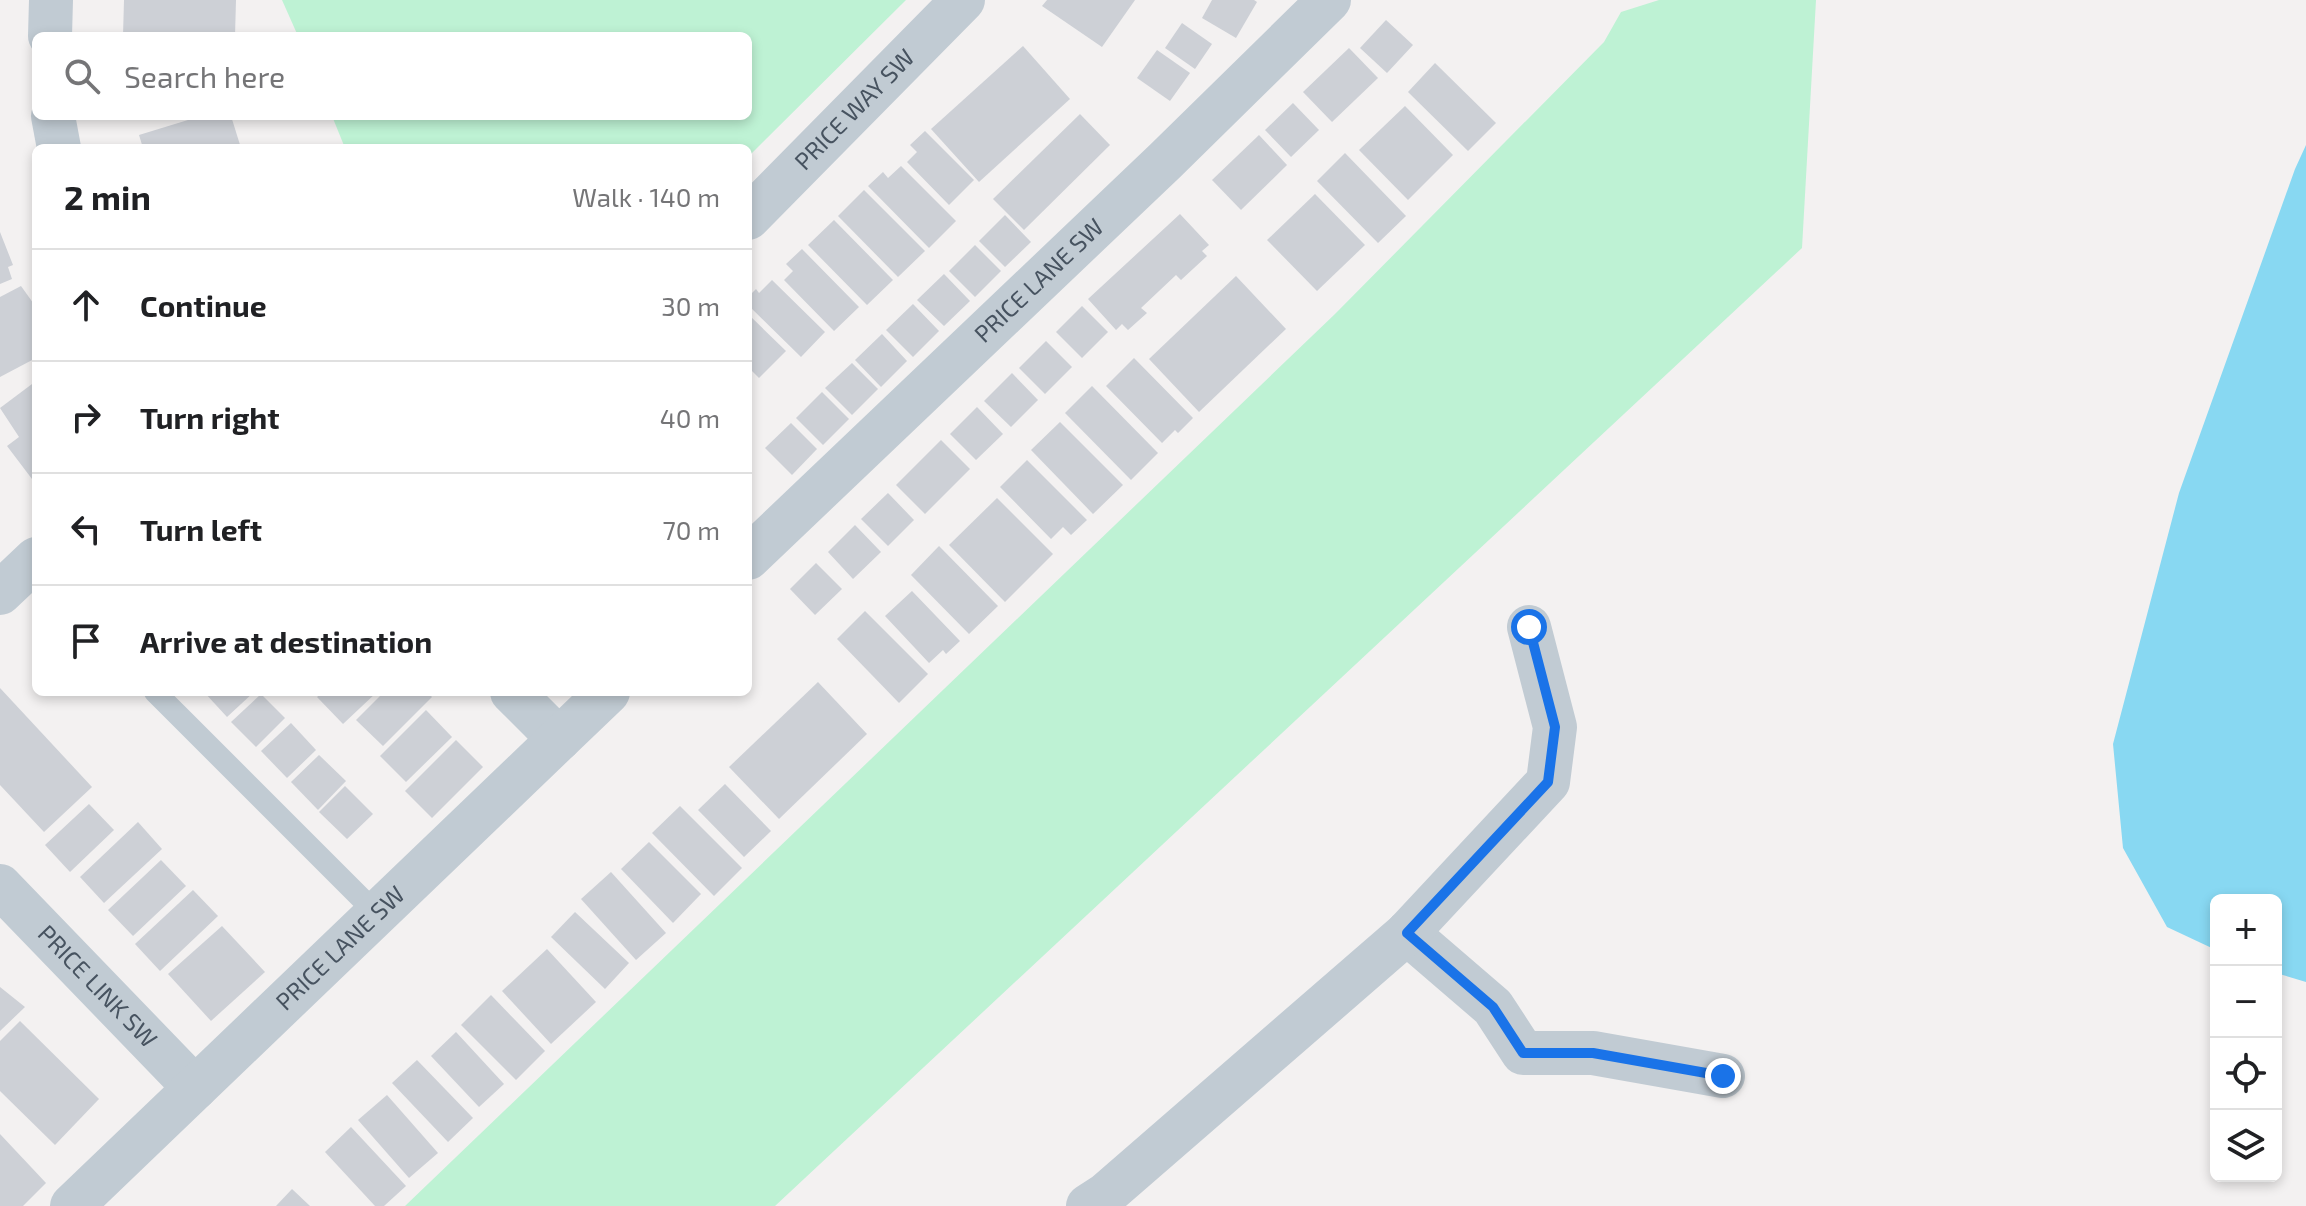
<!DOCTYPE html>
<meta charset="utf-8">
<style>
body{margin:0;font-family:"Exo 2",sans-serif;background:#f6f6f6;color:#202124}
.controls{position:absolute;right:24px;bottom:24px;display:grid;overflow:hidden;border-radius:12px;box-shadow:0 4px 12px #0003}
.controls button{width:72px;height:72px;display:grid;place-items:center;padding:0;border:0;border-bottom:2px solid #e0e0e0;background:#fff;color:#202124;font:40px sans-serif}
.stop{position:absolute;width:24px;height:24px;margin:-18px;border:6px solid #1a73e8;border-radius:50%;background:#fff}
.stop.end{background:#1a73e8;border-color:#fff;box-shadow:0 2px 8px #0008}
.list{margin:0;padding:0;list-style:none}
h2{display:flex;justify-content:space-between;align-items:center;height:104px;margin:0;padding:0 32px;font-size:34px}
h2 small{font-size:26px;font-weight:400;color:#757577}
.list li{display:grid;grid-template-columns:52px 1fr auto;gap:24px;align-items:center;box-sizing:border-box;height:112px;padding:0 32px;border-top:2px solid #e0e0e0}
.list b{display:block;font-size:30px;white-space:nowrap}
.list em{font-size:26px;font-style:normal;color:#757577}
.icon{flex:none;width:44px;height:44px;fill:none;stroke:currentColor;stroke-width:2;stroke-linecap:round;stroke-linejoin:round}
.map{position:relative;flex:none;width:2306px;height:1206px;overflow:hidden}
.search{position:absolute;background:#fff;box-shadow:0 4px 12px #0003;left:32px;top:32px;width:720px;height:88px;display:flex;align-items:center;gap:20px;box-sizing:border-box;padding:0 28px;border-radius:12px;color:#757577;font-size:30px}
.panel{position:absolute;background:#fff;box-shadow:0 4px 12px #0003;left:32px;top:144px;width:720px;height:552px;border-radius:12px}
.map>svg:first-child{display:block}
</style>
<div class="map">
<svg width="2306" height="1206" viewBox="0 0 2306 1206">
<rect width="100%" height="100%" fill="#f3f1f1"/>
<!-- green -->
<g fill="#bef2d4">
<path d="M282 0H906L748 157V148H345L332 116H748V36H298Z"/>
<path d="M1659 0H1816L1802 248 775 1206H405L1335 314 1604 42 1621 12Z"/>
</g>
<!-- water -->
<path fill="#88d8f2" d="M2306 145V982L2276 973V900H2216V950L2167 927 2123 848 2113 744 2179 493 2295 169Z"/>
<!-- building -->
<g fill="#cdd0d6">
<path d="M124 0H236L235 36H123Z"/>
<path d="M1047 0H1135L1102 47 1042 6Z"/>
<path d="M1212 0H1254L1257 2 1236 38 1202 18Z"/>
<path d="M1386 20 1413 45 1387 73 1360 48Z"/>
<path d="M1182 23 1212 44 1195 69 1165 48Z"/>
<path d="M1023 46 1070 99 979 182 931 129Z"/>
<path d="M1349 48 1378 78 1332 122 1303 92Z"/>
<path d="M1157 50 1190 73 1170 101 1137 78Z"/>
<path d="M1435 63 1496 123 1468 151 1408 92Z"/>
<path d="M1293 103 1319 130 1291 157 1265 130Z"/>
<path d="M1405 106 1453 155 1408 200 1359 150Z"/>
<path d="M1080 114 1110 145 1024 230 993 199Z"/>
<path d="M201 116H231L241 148H143L139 135Z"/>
<path d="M925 131 974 180 949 205 907 162 917 152 910 145Z"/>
<path d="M1259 135 1287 165 1241 210 1212 180Z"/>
<path d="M1345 153 1406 216 1378 243 1317 181Z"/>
<path d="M901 166 956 221 929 248 868 186 883 172 888 178Z"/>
<path d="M864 190 925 251 898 277 838 216Z"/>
<path d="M1315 194 1365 245 1317 291 1267 240Z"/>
<path d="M1180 214 1209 245 1202 251 1207 256 1181 280 1176 275 1141 308 1147 313 1128 330 1122 324 1116 330 1088 299Z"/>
<path d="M1005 215 1031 242 1005 267 979 241Z"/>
<path d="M834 220 893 280 867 305 808 245Z"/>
<path d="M0 232 13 265 8 267 12 279 0 284Z"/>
<path d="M975 245 1001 271 975 297 949 271Z"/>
<path d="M802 249 859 307 834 331 784 280 793 271 786 264Z"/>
<path d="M944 274 970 301 944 326 917 300Z"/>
<path d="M1236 276 1286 329 1199 412 1149 359Z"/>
<path d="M772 280 825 332 801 357 748 305V297L756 289 759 293Z"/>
<path d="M21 286 36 307V358L0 377V297Z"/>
<path d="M913 304 939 331 913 357 886 330Z"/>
<path d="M1082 306 1108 332 1082 358 1056 332Z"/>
<path d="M748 314 786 351 759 378 748 367Z"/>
<path d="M882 334 907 361 881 387 855 360Z"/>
<path d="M1046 341 1072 367 1045 394 1019 368Z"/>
<path d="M1134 358 1193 418 1178 433 1175 430 1162 443 1106 386Z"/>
<path d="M852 363 878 389 852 415 825 388Z"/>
<path d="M1012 373 1038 400 1011 427 984 401Z"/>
<path d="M36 381V476L32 479 7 446 19 437 0 408Z"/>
<path d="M1092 386 1158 453 1131 480 1065 413Z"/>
<path d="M822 392 849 419 823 445 796 418Z"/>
<path d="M977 407 1003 434 976 460 950 434Z"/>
<path d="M1060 422 1123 485 1093 514 1031 450Z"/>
<path d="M791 423 817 449 792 475 765 448Z"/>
<path d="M941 440 970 469 925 514 896 485Z"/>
<path d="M1027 460 1087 520 1071 535 1063 527 1051 539 1000 487Z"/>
<path d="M888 493 914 520 888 546 861 519Z"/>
<path d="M997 498 1053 554 1005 602 949 545Z"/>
<path d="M855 525 881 552 853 579 828 552Z"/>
<path d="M939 546 998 606 969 634 911 575Z"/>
<path d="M816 563 842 589 815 615 790 589Z"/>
<path d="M912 591 960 641 946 654 943 650 929 663 885 616Z"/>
<path d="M865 611 928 674 899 703 837 639Z"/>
<path d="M818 682 867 734 779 819 729 767Z"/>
<path d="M0 688 92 787 44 832 0 785Z"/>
<path d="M204 692H254L227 717Z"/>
<path d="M323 692H377L343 724 317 697Z"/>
<path d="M384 692H427L432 697 383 746 356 720Z"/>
<path d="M261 694 285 718 256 747 231 722Z"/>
<path d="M426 710 452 737 406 782 380 756Z"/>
<path d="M291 723 316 750 287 778 261 751Z"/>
<path d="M456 740 483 767 432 818 405 791Z"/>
<path d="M319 755 346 781 318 810 291 782Z"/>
<path d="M725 784 771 831 744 857 698 810Z"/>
<path d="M345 786 373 814 347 839 319 812Z"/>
<path d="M89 804 114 830 70 872 45 845Z"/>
<path d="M680 806 742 868 714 896 652 833Z"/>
<path d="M138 822 162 849 104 903 80 877Z"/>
<path d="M649 842 701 894 673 923 621 869Z"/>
<path d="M161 860 186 886 133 936 108 910Z"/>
<path d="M611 872 666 933 636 960 581 899Z"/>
<path d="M193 890 218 916 160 971 135 944Z"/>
<path d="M575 912 629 963 605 989 551 937Z"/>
<path d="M222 926 265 972 211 1021 168 974Z"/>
<path d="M547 949 596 1002 551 1044 502 991Z"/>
<path d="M0 987 25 1007 0 1031Z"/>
<path d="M491 995 545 1051 516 1080 461 1025Z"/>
<path d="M20 1021 99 1099 55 1145 0 1091V1041Z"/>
<path d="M456 1032 504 1084 479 1107 431 1056Z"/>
<path d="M417 1060 473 1118 448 1142 392 1083Z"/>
<path d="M387 1095 438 1153 409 1178 358 1120Z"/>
<path d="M351 1127 406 1186 384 1206H375L325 1152Z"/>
<path d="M0 1134 46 1183 23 1206H0Z"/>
<path d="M292 1189 310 1206H276Z"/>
</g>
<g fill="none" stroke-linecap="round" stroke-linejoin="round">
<!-- service -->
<path stroke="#c1cbd3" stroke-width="22" d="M155 692 377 914"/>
<!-- minor -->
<g stroke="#c1cbd3" stroke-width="44">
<path d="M50 36 51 0"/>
<path d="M53 116 59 148"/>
<path id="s1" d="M748 218 963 0"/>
<path id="s2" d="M748 558 1165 161 1329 0"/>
<path d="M0 593 36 559"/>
<path d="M512 692 559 739"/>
<path id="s3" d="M0 886 195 1088"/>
<path d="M1407 933 1493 1007 1523 1053H1593L1723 1076"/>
<path id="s4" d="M72 1206 608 692"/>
<path d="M1088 1206 1105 1195 1407 933 1548 782 1555 727 1529 627"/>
</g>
</g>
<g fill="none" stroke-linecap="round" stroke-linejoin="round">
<!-- route -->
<path stroke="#1a73e8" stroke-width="10" d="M1529 627 1555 727 1548 782 1407 933 1493 1007 1523 1053H1593L1723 1076"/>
</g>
<g text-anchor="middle" stroke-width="7" stroke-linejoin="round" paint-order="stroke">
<!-- street labels -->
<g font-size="24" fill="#475360" stroke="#fff">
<text dy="8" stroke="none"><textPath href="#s1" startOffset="152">PRICE WAY SW</textPath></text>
<text dy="8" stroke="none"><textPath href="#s2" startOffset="402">PRICE LANE SW</textPath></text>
<text dy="8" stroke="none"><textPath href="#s4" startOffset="372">PRICE LANE SW</textPath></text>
<text dy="8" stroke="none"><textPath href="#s3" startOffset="140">PRICE LINK SW</textPath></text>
</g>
</g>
</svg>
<div class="controls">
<button>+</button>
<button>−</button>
<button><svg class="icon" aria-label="locate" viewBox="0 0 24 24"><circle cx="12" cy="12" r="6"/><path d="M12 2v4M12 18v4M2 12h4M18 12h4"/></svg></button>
<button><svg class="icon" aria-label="layers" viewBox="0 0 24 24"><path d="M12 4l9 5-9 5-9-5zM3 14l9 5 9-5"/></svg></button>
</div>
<div class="stop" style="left:1529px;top:627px"></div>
<div class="stop end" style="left:1723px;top:1076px"></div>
<div class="search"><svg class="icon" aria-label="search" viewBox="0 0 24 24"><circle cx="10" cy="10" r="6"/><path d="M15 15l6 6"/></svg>Search here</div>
<section class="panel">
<h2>2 min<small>Walk · 140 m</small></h2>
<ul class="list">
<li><svg class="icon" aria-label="ahead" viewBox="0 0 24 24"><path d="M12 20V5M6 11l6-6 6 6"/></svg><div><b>Continue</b></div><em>30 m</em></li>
<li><svg class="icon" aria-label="right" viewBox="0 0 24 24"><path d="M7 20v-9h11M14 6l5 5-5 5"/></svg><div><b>Turn right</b></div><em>40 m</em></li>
<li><svg class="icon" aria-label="left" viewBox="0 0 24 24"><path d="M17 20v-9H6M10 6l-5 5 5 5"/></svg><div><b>Turn left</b></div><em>70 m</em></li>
<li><svg class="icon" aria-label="arrive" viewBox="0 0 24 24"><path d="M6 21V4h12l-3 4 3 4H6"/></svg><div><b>Arrive at destination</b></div></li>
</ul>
</section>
</div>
